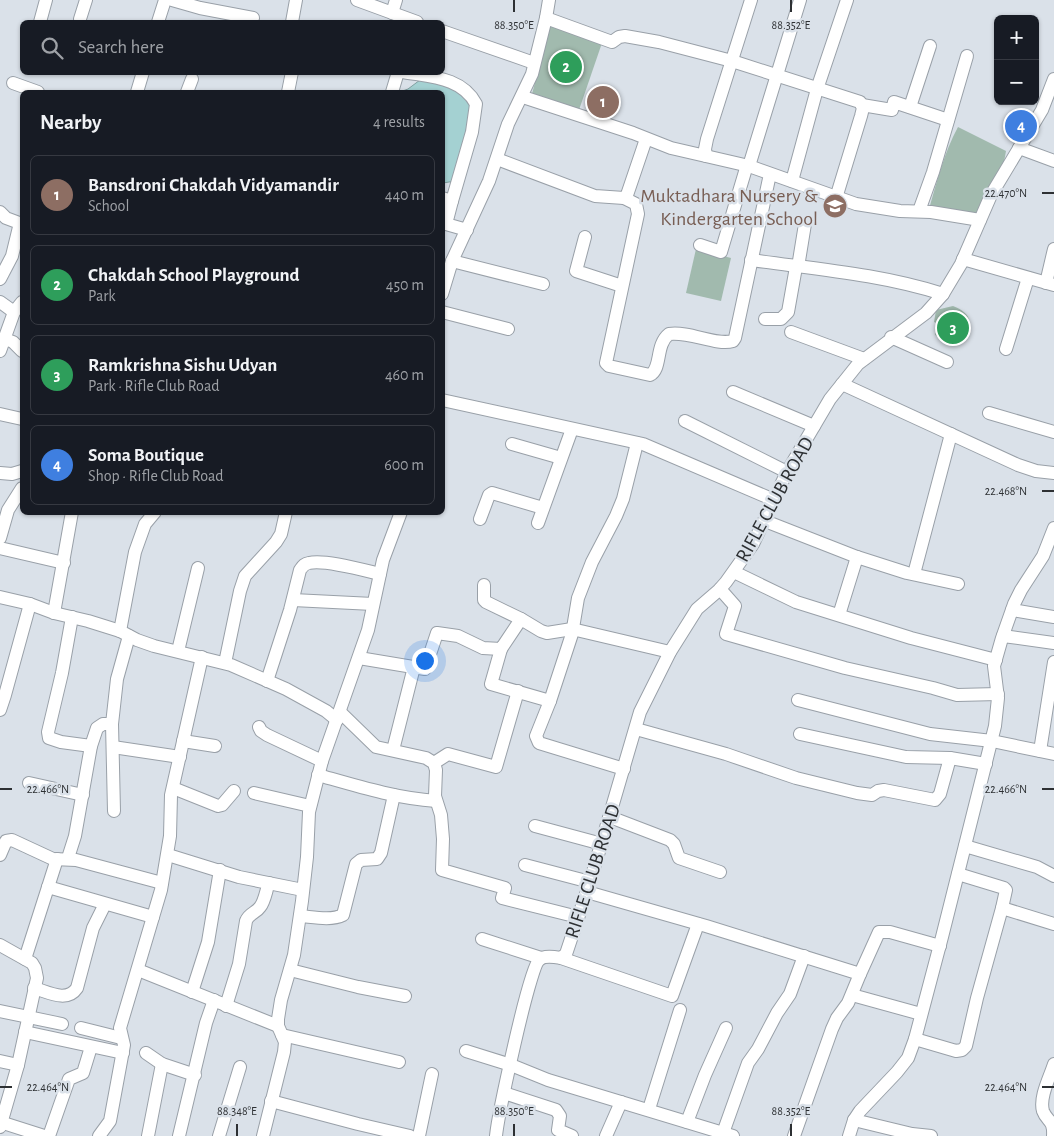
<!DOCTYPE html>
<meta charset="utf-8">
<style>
body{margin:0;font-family:"Alegreya Sans",sans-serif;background:#242831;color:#f1f3f6}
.controls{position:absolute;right:15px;top:15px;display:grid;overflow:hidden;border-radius:8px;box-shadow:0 1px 4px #0004}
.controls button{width:45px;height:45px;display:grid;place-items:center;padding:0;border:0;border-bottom:1px solid #363941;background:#171b24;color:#f1f3f6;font:25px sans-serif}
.you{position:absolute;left:424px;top:660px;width:18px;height:18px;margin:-12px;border:4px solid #fff;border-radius:50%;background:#1a73e8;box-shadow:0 0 0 8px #1a73e833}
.badge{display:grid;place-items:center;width:32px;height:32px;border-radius:50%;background:#d93025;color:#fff;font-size:16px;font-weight:700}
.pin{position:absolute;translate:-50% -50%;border:2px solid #fff;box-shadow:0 1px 5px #0006}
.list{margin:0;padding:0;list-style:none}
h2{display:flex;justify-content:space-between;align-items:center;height:65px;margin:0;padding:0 20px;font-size:21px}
h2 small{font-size:16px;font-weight:400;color:#9ea1a6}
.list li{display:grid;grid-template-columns:32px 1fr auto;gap:15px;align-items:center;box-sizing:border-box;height:80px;margin:0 10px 10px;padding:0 10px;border:1px solid #363941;border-radius:8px}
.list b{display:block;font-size:19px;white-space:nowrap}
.list p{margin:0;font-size:16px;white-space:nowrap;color:#9ea1a6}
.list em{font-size:16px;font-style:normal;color:#9ea1a6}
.icon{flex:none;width:28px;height:28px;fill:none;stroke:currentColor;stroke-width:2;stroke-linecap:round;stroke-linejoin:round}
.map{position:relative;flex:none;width:1054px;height:1136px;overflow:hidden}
.search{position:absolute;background:#171b24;box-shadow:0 1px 4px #0004;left:20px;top:20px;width:425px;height:55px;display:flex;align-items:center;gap:12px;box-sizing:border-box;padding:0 18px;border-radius:8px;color:#9ea1a6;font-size:19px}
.panel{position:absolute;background:#171b24;box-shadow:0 1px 4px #0004;left:20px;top:90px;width:425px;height:425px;border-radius:8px}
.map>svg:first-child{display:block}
</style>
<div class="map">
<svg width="1054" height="1136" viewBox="0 0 1054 1136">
<rect width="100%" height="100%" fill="#dae1e9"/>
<!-- green -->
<g fill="#a1baae">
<path d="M551 20 603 40 579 110 532 94Z"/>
<path d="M958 127 1006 151 1004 162 978 216 929 209C937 181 944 153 958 127Z"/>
<path d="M696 249 731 258 721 301 686 293Z"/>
<path d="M953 306C973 314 973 324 962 340L953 343 935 335 939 324 934 322 936 310Z"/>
</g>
<!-- water -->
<path fill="#a4d1d2" stroke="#80a1a2" d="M420 80 456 86 473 99 455 181 443 183 442 92H400L408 89Z"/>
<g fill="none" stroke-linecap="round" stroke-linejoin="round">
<defs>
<g id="minor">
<path d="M172 0 200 8 253 18"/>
<path d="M357 0 417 22"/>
<path d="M392 13 396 0"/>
<path d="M546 18 612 42 619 37 625 36 659 42 732 61 860 102 863 108 861 116 836 198"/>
<path d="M80 19 86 0"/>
<path d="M40 22 46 0"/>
<path d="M158 22 165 0"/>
<path d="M292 22 296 0"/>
<path d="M442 31 534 63"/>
<path d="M403 72C430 77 462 77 476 104L472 132 452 201 442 198"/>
<path d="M13 83 38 92"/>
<path d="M137 92 143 72"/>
<path d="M187 92 192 79"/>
<path d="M288 92 292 72"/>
<path d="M392 92 398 72"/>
<path d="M523 97 633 133 671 148 749 166 856 204 900 211 931 212 980 220"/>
<path d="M862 105 892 110 894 102 948 120"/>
<path d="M910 107 930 46"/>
<path d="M1019 148 1054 161"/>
<path d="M706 156 705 149 707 139 751 0"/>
<path d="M497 159 595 196 624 198 627 195 646 139"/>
<path d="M749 166 800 0"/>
<path d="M792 181 817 89 847 0"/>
<path d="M624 198 636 204 638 214 606 363 609 366 650 375C662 369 655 345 669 334 690 331 716 346 733 341L735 338 770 174"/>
<path d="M452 201 446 224 467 230"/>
<path d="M919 211 933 172 967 56"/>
<path d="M0 212 6 218 22 224"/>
<path d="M585 237 576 271 622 286"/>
<path d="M700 245 721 252 747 165"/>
<path d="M963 259 1054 285"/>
<path d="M751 260C815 269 881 274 943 294"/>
<path d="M452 261 543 284"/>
<path d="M798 267 805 224"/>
<path d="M0 279 12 256 20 223"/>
<path d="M1046 283 1054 249"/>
<path d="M442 294 452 261 489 181 508 124 532 74 546 18 549 0"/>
<path d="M0 302 14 312"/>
<path d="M442 312 508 329"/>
<path d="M765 319H781L788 312 796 267"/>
<path d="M791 332 864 359"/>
<path d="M891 337 947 362"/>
<path d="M5 339 13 342 22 351"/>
<path d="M1006 349 1028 278"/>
<path d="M0 351 14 312 22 302"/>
<path d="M842 384 1018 465 1036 471 1054 473"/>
<path d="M733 392 814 426"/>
<path d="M442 400 643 444 774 500"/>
<path d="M989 413 1054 432"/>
<path d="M0 414 22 419"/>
<path d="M685 421 787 472"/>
<path d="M512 444 561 458"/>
<path d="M0 473 12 474 22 471"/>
<path d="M480 519 489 495 492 493 543 508"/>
<path d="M765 521 857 557 907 573 958 584"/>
<path d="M538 523 572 429"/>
<path d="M0 538 8 510 22 488"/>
<path d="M0 548 64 563"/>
<path d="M734 572 796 602 911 638 996 660"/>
<path d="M914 574 951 434"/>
<path d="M484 585V600L486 602 521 619 541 631 547 633 572 629 670 652"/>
<path d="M720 589 735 606 726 634 845 668 933 688 957 695 998 694"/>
<path d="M0 597 30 604 54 613 88 621 120 631 137 640 154 646 231 665 286 689 326 711 337 720"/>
<path d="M293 600 373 604"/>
<path d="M1012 610 1054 617"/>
<path d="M54 613 72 512"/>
<path d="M839 615 857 557"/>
<path d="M72 617 62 673 48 732 49 738 61 742 91 746"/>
<path d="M120 631 135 552 145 524 155 512"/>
<path d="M1003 636 1054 643"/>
<path d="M501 649 491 684 550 701"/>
<path d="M178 651 198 568"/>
<path d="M359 658 425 669 437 633 458 636 483 648 501 649 521 619"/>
<path d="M225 663 240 591 245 576 276 542 281 534 286 512"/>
<path d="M267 681 290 610 300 570C303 566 304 564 309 563 324 559 363 570 380 574"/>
<path d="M798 700 930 734 992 741 1054 754"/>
<path d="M0 710 5 695 30 604"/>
<path d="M340 712 376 747 426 758 434 763 436 770 435 796 441 815 443 839 442 870 505 888 502 898 578 917"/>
<path d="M259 727 261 731 267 735 322 761"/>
<path d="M636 729 726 754 796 778 857 793 872 795 878 791 884 790 935 800 940 794 950 758"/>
<path d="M800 734 906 757 950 758 986 764"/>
<path d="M183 741 215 746"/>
<path d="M113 747 180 757"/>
<path d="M393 750 414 667"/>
<path d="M1040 751 1054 662"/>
<path d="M434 763 448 754 496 767 518 691"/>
<path d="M624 769 539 743 536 736 550 701 572 634 578 598 592 562 616 516 623 499 637 443"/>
<path d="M318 775C357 786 395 798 436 801"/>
<path d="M29 783 83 795"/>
<path d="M173 788 218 806 222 805 234 791"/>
<path d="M254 793 310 806"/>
<path d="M114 811 112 724 117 679 129 636"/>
<path d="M610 817 670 840 674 844 679 858 720 872"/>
<path d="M535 826 602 844"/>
<path d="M965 846 1037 867 1054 876"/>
<path d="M0 855 6 841 12 840 53 859 76 860 162 883"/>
<path d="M168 855 239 877 298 889"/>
<path d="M68 858 75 836 91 746 97 728 103 724H112"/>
<path d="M525 865 590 882"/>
<path d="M958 874 1004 888 1006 890 1002 908 1054 924"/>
<path d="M48 887 153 917"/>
<path d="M587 892 706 926 860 974 879 932H890L940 946"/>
<path d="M300 916C313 917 331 921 343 915L356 864 361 860 377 859 381 853 394 795"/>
<path d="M482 939 541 958"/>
<path d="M0 945 32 963 35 968 37 978 18 1065 0 1127"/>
<path d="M561 958 566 954 590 882 640 712 670 652 697 609 719 590 726 582 753 544 787 472 830 399 858 364 926 313 943 294 961 264 991 195 1042 110 1054 79"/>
<path d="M25 959 57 859"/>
<path d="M138 970 278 1026"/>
<path d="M290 970 358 987 405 996"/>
<path d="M34 988C48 992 67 1003 77 988L93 928 105 904"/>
<path d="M192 992 208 942 220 870"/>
<path d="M852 995 921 1014"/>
<path d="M226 1006 239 964 246 921C249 913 256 913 260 907 265 901 266 890 269 883"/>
<path d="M0 1011 62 1024"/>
<path d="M81 1028 121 1038"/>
<path d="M25 1032 123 1053"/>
<path d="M282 1035 399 1062"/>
<path d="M915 1039 956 1051 962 1050 966 1046 977 998 1002 908"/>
<path d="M466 1051 511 1065 548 1080 733 1136"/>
<path d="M146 1053 162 1064 195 1075"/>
<path d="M0 1061 18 1065"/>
<path d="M504 1093 556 1110 560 1116 558 1130 572 1136"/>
<path d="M271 1101 358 1124 410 1136"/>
<path d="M649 1109 680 1010"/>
<path d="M854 1120 912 1134 931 1136"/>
<path d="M0 1122 44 1136"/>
<path d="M687 1122 705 1075 726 1028"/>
<path d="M723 1133 748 1063 758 1049 777 1013 790 994 804 956"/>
<path d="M49 1136 69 1079 83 1073 91 1047"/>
<path d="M99 1136 110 1121 124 1045 120 1028 161 890 170 836 171 795 202 657"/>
<path d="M148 1136 162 1064"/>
<path d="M179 1136 206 1023 214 1000"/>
<path d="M219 1136 240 1067"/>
<path d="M263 1136 284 1052 285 1042 278 1026V1019L281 1000 294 955 302 901 307 857 309 812 322 761 368 630 383 560 401 512"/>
<path d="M419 1136 432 1074"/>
<path d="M496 1136C498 1116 529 969 539 960 544 955 555 957 561 958L672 996 698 924"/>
<path d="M606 1136 621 1102"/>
<path d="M794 1136 832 1029 837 1018 848 1003 860 974"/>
<path d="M849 1136 854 1120 860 1111 897 1072 908 1058 915 1039 942 937 995 726 998 698 994 666 1002 638 1014 604 1021 590 1043 556 1054 528"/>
<path d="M1053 1136C1054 1119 1047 1122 1043 1111 1039 1097 1050 1077 1054 1064"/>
</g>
</defs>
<!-- minor casing -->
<use href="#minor" stroke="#99a0a8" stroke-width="14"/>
<!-- minor -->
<use href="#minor" stroke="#fff" stroke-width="12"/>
</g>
<!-- ticks -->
<path fill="none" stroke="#2d3033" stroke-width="2" d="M514 0V12M791 0V12M1042 193H1054M1042 491H1054M0 789H12M1042 789H1054M0 1087H12M1042 1087H1054M237 1124V1136M514 1124V1136M791 1124V1136"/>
<!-- icons -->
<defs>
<symbol id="school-disc" viewBox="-11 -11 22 22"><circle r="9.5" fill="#8d6e63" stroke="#dae1e9"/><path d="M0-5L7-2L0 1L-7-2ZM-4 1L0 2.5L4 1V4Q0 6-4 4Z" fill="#fff"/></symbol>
</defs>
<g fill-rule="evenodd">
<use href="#school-disc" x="821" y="192" width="28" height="28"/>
</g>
<g text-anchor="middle" stroke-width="5" stroke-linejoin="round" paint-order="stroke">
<!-- education labels -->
<g font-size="20" fill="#785e54" stroke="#dae1e9" text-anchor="end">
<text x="818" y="202">Muktadhara Nursery &amp;<tspan x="818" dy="23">Kindergarten School</tspan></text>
</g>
<!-- street labels -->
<g font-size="20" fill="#2d3033" stroke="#dae1e9">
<text transform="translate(774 499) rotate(-61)" y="7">RIFLE CLUB ROAD</text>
<text transform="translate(592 871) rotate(-72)" y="7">RIFLE CLUB ROAD</text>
</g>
</g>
<g font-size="12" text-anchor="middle" fill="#2d3033" stroke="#dae1e9" stroke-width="5" stroke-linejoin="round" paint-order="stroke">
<text x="514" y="29">88.350°E</text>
<text x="791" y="29">88.352°E</text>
<text x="1006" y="197">22.470°N</text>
<text x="1006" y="495">22.468°N</text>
<text x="48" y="793">22.466°N</text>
<text x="1006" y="793">22.466°N</text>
<text x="48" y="1091">22.464°N</text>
<text x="1006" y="1091">22.464°N</text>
<text x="237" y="1115">88.348°E</text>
<text x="514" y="1115">88.350°E</text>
<text x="791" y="1115">88.352°E</text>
</g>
</svg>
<div class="controls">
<button>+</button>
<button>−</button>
</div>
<div class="you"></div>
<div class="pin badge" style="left:603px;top:102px;background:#8d6e63">1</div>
<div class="pin badge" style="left:566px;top:67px;background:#2e9e5b">2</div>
<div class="pin badge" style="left:953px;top:328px;background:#2e9e5b">3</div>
<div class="pin badge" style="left:1021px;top:126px;background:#3f7fe0">4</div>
<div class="search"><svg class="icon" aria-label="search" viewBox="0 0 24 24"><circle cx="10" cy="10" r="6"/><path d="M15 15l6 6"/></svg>Search here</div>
<section class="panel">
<h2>Nearby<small>4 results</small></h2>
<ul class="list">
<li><span class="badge" style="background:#8d6e63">1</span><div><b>Bansdroni Chakdah Vidyamandir</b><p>School</p></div><em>440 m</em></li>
<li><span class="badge" style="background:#2e9e5b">2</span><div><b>Chakdah School Playground</b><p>Park</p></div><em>450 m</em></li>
<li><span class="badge" style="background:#2e9e5b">3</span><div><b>Ramkrishna Sishu Udyan</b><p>Park · Rifle Club Road</p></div><em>460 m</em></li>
<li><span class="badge" style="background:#3f7fe0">4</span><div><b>Soma Boutique</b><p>Shop · Rifle Club Road</p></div><em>600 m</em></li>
</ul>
</section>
</div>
